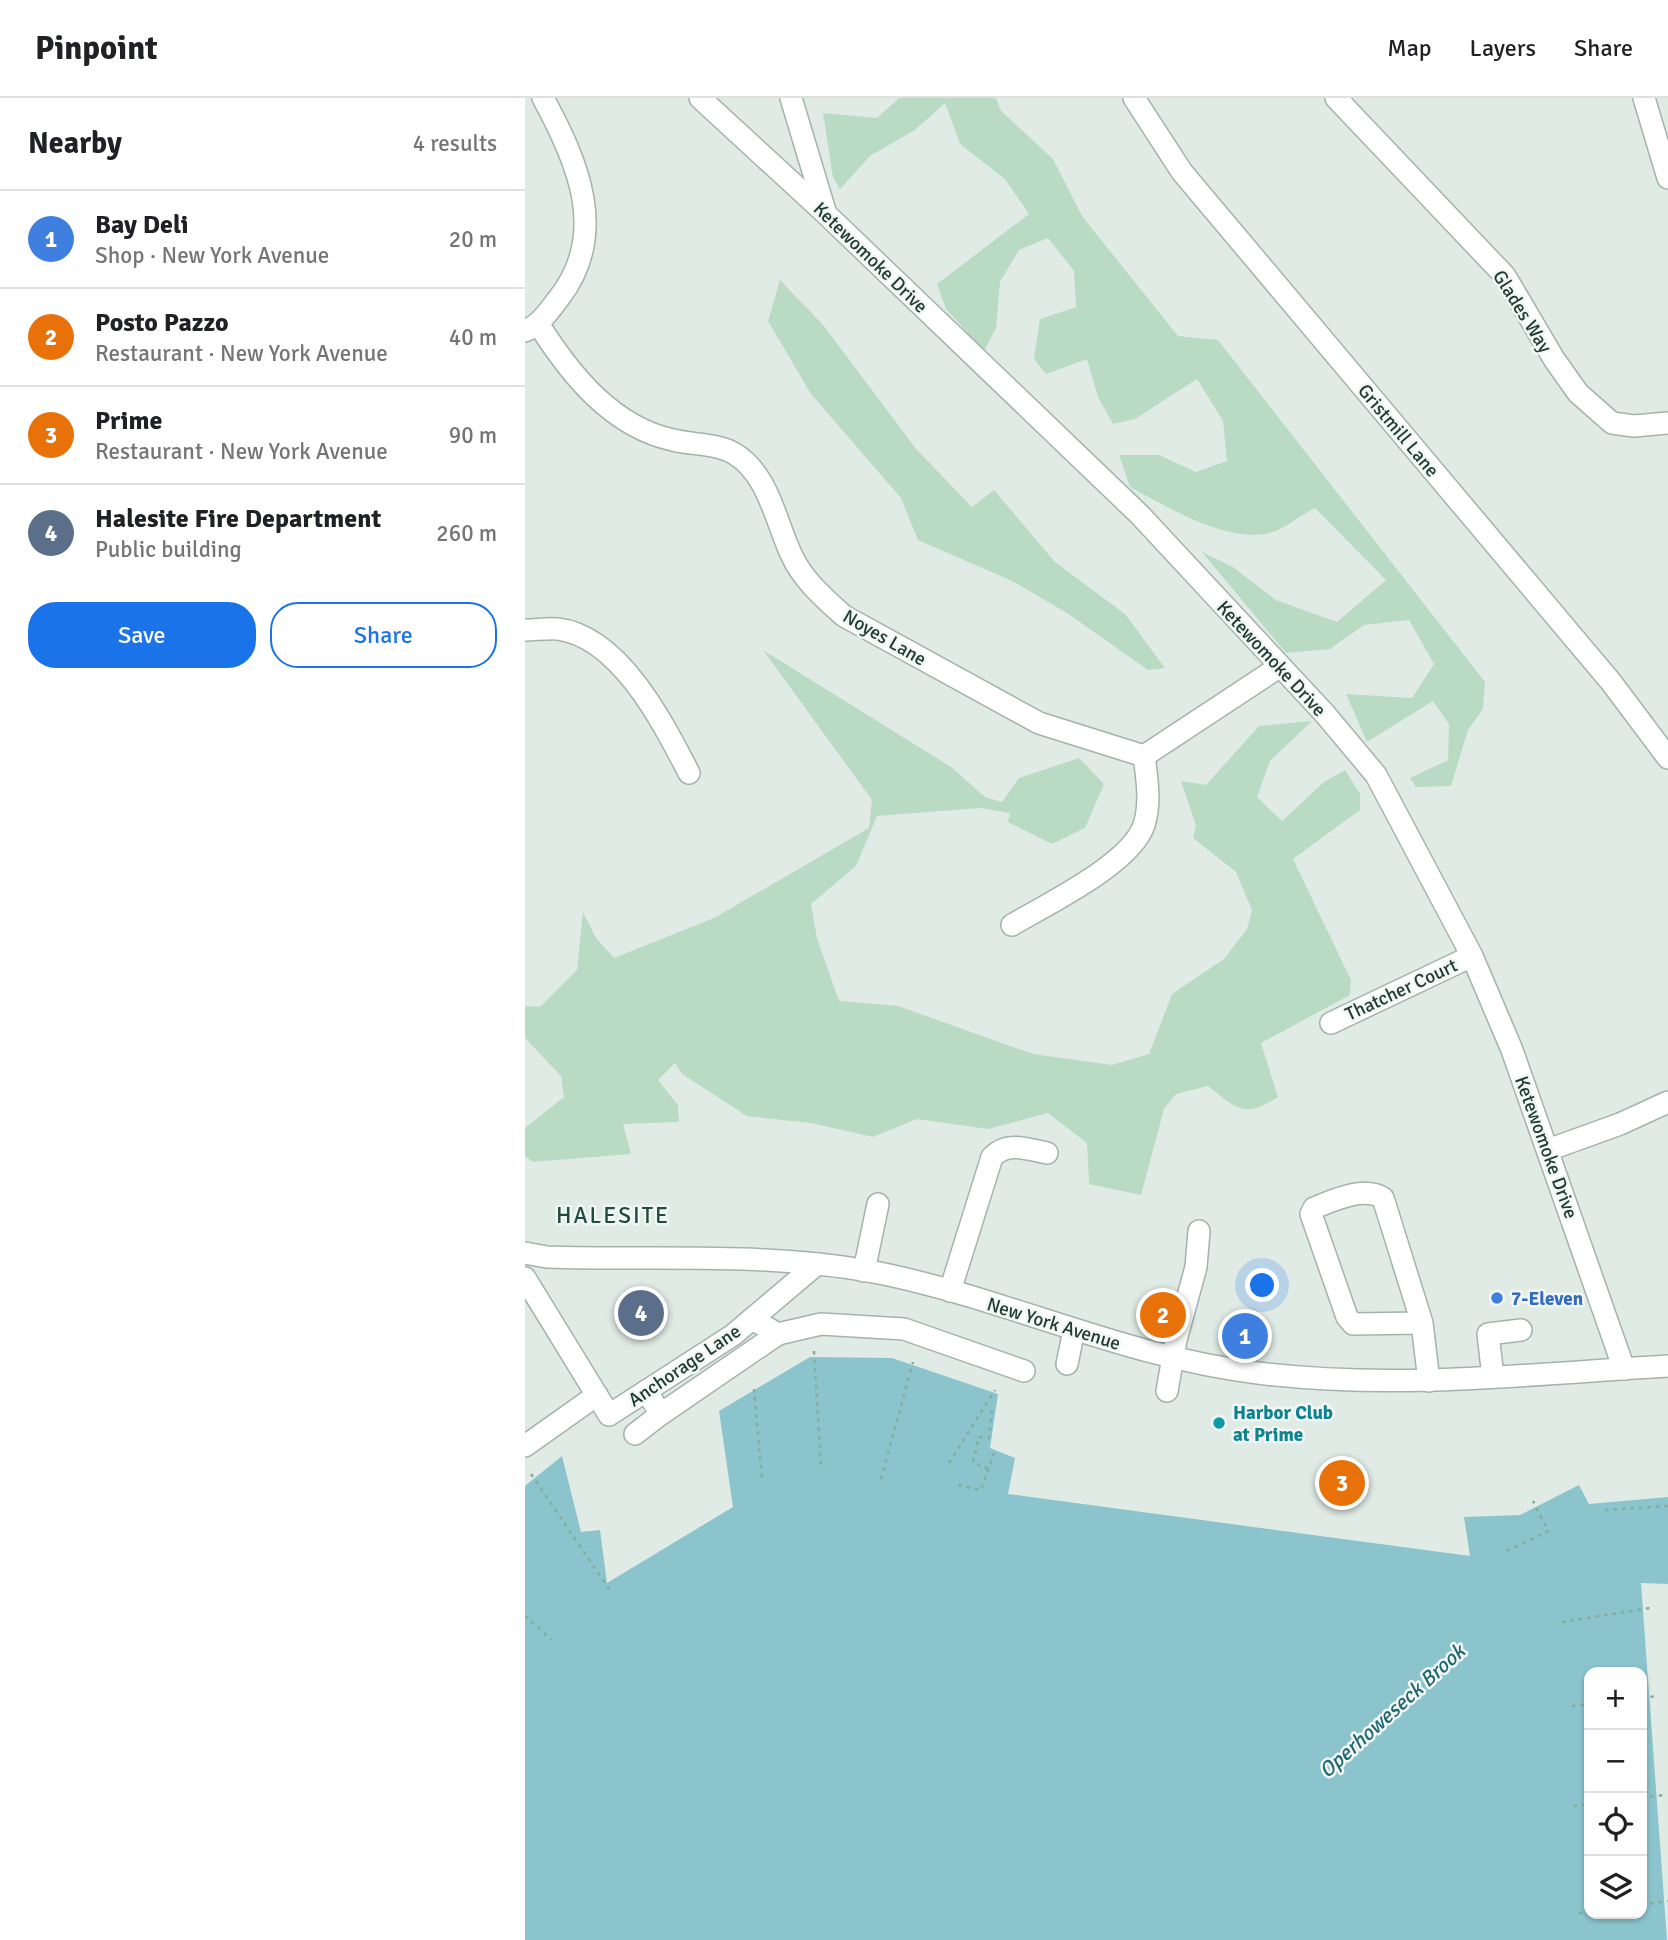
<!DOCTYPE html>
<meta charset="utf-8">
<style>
body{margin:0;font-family:Signika,sans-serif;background:#f2f2f2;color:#202124}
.controls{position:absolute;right:21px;bottom:21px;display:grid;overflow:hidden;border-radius:14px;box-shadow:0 2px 5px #0004}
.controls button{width:63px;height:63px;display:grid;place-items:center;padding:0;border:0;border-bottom:2px solid #e0e0e0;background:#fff;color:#202124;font:35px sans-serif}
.you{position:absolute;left:738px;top:1188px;width:24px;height:24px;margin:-18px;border:5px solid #fff;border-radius:50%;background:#1a73e8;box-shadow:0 0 0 10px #1a73e833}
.badge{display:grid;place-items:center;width:46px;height:46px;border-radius:50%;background:#1a73e8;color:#fff;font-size:23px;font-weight:700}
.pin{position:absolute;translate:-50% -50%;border:4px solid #fff;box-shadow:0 2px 7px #0006}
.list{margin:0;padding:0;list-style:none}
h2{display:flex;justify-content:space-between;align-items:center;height:91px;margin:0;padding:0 28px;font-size:30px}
h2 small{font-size:23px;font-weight:400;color:#757577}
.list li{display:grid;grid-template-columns:46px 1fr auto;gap:21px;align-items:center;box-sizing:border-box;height:98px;padding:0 28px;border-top:2px solid #e0e0e0}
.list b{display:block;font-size:26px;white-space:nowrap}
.list p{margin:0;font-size:23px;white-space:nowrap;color:#757577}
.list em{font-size:23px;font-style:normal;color:#757577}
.actions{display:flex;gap:14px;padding:21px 28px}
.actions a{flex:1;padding:16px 0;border:2px solid #1a73e8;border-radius:28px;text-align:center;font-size:24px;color:#1a73e8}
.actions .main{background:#1a73e8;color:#fff}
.icon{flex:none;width:38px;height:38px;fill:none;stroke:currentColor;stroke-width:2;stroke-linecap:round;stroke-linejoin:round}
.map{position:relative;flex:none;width:1143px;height:1842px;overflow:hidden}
header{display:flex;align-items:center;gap:42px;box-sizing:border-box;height:98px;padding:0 35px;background:#fff;border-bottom:2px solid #e0e0e0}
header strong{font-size:33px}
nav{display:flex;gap:38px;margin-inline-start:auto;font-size:24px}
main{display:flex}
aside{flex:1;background:#fff}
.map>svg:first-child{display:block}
</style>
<header>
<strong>Pinpoint</strong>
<nav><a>Map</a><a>Layers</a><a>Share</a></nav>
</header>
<main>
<aside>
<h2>Nearby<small>4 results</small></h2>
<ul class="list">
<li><span class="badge" style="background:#3f7fe0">1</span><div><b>Bay Deli</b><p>Shop · New York Avenue</p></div><em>20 m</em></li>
<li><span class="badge" style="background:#e8710a">2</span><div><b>Posto Pazzo</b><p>Restaurant · New York Avenue</p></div><em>40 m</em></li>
<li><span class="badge" style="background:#e8710a">3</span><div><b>Prime</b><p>Restaurant · New York Avenue</p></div><em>90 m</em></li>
<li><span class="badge" style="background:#5c6f8a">4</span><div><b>Halesite Fire Department</b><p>Public building</p></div><em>260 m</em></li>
</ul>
<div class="actions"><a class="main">Save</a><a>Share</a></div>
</aside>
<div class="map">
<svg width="1143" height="1842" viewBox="0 0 1143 1842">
<rect width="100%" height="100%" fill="#e1ebe6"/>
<!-- green -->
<g fill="#badbc3">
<path d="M374 0H471L476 13 528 61 557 118 653 238 693 242 960 584 958 611 943 632 926 688 891 689 885 680 923 662 924 626 908 603 842 644 821 596 887 600 909 566 884 522 839 527 805 551 761 555 677 454 708 469 751 502 812 524 861 482 790 410C777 416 766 426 753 432 709 451 643 409 605 389L594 357H634L671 374 702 363 698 323 672 281 610 321 588 326 573 299 562 261 521 276 509 261 515 221 551 209 549 173 523 140 494 152 475 184 471 230 459 253 421 211 412 186 504 116 480 81 435 46 420 5 390 32 345 58 315 91 308 79 298 15 352 20Z"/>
<path d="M255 182 299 228 392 352 447 409 469 392 530 464 600 516 640 570 623 572 542 515 487 483 393 442 376 400 286 296 243 223Z"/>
<path d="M238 552 426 669 460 699 477 704 494 680 554 660 579 686 560 730 527 746 483 724 485 715 455 710 352 718 331 768 286 806 292 840 314 903 373 908 508 956 587 967 624 956 647 896 699 861 722 831 727 812 711 774 668 740 671 727 656 683 681 687 734 628 787 623 745 663 732 699 757 723 799 684 820 672 835 696V712L768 761 826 882 825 897 736 945 753 999C719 1021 712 1011 683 988L651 996 639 1011 616 1097 564 1086 562 1045 523 1015 463 1031 392 1021 348 1039 286 1025 222 1018 157 976 150 965 133 982 153 1007 154 1024 98 1026 106 1056 8 1064 0 1058V1030L39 999 36 978 0 940V908L15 909 52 872 58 814 71 840 89 860 189 820 344 730 347 702Z"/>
</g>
<!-- water -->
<path fill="#8bc4cd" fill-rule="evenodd" d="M285 1259 367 1260 473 1296 465 1350 490 1360 483 1396 945 1458 939 1419 995 1417 1054 1387 1064 1406 1143 1399V1486L1116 1485 1142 1842H0V1388L37 1358 56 1434 75 1432 82 1485 208 1409 194 1313ZM1064 1574H1117V1816H1064Z"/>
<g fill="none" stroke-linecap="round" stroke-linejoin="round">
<defs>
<g id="minor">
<path d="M175 0 300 115 615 417 800 616 851 677 947 858 987 952 1099 1271"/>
<path d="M266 0 300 113"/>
<path d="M609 0 657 74 1086 584 1143 660"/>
<path d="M811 0 980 178 1029 261 1053 295 1087 325 1109 328 1143 325"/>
<path d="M1119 0 1143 80"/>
<path d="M14 227C45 276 87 329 148 342 168 347 192 345 210 356 244 377 251 425 267 458 278 482 299 500 319 518L514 625 619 658 754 569"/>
<path d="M0 233C16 226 23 214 34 200 84 136 53 64 18 0"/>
<path d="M0 532C11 532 22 530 33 531 95 539 138 625 164 675"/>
<path d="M487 827C522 806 606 766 619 727 626 705 622 680 619 658"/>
<path d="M806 925 947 858"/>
<path d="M1023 1052 1095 1026 1143 1004"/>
<path d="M0 1155 22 1159C135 1163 253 1153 364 1177 488 1204 605 1260 733 1275 869 1292 1007 1276 1143 1268"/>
<path d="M339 1173 353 1106"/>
<path d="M0 1180 84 1317 208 1237 292 1166"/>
<path d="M425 1193 467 1059C483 1043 501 1051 522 1055"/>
<path d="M227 1221 253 1236 296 1226 379 1231 499 1273"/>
<path d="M897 1225 828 1226 822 1219 786 1116 789 1110C809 1102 838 1088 858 1100L897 1225 904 1283"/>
<path d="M542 1266 549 1232"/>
<path d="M968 1279 963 1236 996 1232"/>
<path d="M121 1293 136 1316 253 1236"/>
<path d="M642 1293 651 1242 671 1169 674 1133"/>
<path d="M110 1336 136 1316"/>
<path d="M0 1348 72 1297"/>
</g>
</defs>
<!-- minor casing -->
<use href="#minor" stroke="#a4b2ad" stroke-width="24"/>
<!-- path -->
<g stroke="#83ad9f" stroke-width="2.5" stroke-dasharray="3.5 5" stroke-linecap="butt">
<path d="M289 1253 296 1368"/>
<path d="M229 1291 237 1382"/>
<path d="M424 1365 470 1292"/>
<path d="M463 1371 448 1364 454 1339 464 1340 467 1312"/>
<path d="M6 1376 84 1491"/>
<path d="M356 1381 388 1264"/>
<path d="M433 1387 456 1392 469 1355"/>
<path d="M1080 1412 1143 1408"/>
<path d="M982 1453 1023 1433 1008 1403"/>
<path d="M0 1518 27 1542"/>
<path d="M1037 1524 1125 1510"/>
<path d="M1117 1600 1132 1598"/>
<path d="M1047 1608 1064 1606"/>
<path d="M1117 1700 1139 1697"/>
<path d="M1049 1708 1064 1706"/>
<path d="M1117 1807 1143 1803"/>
<path d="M1054 1815 1064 1814"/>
</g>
<!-- minor -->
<use href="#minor" stroke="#fff" stroke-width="21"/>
</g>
<!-- markers -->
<circle fill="#3f7fe0" stroke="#f1f7f4" stroke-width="2.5" cx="972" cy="1200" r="7"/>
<circle fill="#0f9aa8" stroke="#f1f7f4" stroke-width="2.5" cx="694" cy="1325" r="7"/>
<g text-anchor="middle" stroke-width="5" stroke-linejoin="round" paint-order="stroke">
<!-- street labels -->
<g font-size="19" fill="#223a33" stroke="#f1f7f4">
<text transform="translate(346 159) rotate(44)" y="7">Ketewomoke Drive</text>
<text transform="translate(998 213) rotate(58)" y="7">Glades Way</text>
<text transform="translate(874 332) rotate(50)" y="7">Gristmill Lane</text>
<text transform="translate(360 539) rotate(30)" y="7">Noyes Lane</text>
<text transform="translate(747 560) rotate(47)" y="7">Ketewomoke Drive</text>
<text transform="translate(876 891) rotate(-25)" y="7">Thatcher Court</text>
<text transform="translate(1022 1049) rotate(70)" y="7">Ketewomoke Drive</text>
<text transform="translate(529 1225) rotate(17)" y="7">New York Avenue</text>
<text transform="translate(159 1267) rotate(-34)" y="7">Anchorage Lane</text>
</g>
<!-- shop labels -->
<g font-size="19" font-weight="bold" fill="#366cbe" stroke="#f1f7f4" text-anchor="start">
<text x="986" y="1207">7-Eleven</text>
</g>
<!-- culture labels -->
<g font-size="19" font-weight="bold" fill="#0d838f" stroke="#f1f7f4" text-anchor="start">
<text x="708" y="1321">Harbor Club<tspan x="708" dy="22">at Prime</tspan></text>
</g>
<!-- water labels -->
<g font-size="21" font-style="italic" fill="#206673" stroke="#f1f7f4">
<text transform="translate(867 1613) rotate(-42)" y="7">Operhoweseck Brook</text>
</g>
<!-- quarter labels -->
<g font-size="23" letter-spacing="2" fill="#1f4b40" stroke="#f1f7f4">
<text x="88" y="1125">HALESITE</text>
</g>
</g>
</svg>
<div class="controls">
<button>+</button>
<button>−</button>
<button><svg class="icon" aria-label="locate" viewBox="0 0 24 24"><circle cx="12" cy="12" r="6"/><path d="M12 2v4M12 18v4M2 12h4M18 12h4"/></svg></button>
<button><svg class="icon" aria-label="layers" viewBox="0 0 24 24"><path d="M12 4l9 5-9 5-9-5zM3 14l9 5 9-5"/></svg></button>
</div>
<div class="you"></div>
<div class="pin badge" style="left:720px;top:1238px;background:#3f7fe0">1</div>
<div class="pin badge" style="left:638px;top:1217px;background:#e8710a">2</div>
<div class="pin badge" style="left:817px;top:1385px;background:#e8710a">3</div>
<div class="pin badge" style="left:116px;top:1215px;background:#5c6f8a">4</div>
</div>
</main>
